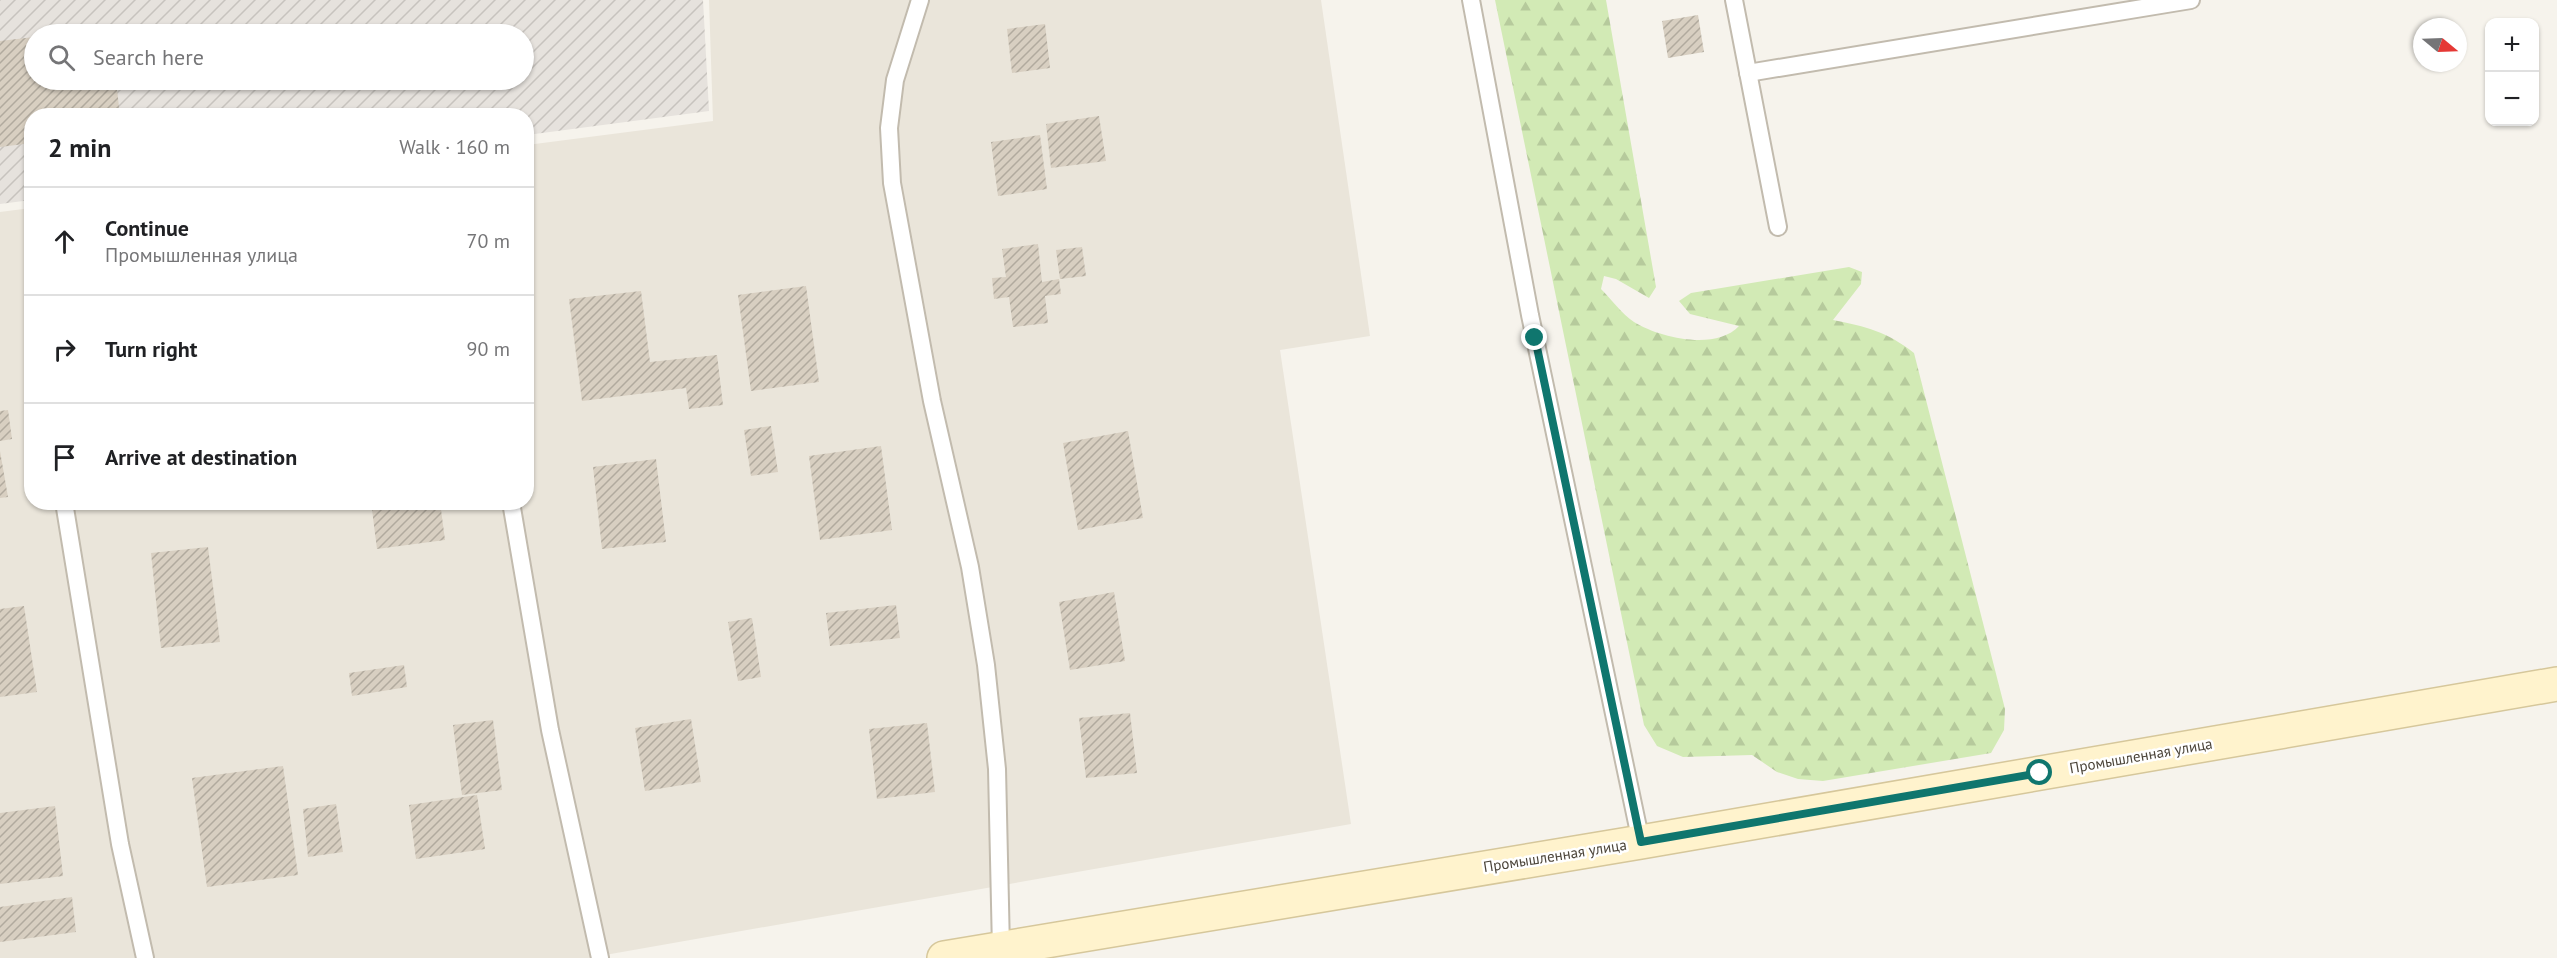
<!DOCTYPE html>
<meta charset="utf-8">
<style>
body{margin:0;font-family:"PT Sans",sans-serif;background:#f6f6f6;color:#202124}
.controls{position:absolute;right:18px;top:18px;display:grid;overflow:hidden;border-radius:12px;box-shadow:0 2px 4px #0004}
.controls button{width:54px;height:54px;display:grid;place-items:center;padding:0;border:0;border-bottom:2px solid #e0e0e0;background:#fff;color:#202124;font:30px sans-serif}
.compass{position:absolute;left:2413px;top:18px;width:54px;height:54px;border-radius:50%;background:#fff;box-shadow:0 2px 4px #0004;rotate:109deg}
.stop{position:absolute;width:18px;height:18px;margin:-14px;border:4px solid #0f766e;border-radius:50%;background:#fff}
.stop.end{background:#0f766e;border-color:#fff;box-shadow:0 2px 6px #0008}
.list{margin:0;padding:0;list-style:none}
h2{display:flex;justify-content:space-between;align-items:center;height:78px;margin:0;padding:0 24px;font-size:26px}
h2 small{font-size:20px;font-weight:400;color:#757577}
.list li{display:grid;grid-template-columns:39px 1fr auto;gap:18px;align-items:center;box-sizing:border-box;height:108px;padding:0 24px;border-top:2px solid #e0e0e0}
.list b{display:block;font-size:22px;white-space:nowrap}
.list p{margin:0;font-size:20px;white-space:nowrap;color:#757577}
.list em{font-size:20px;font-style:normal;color:#757577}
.icon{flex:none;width:33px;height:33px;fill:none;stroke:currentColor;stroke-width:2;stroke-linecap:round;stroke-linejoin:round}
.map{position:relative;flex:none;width:2557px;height:958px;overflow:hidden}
.search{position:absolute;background:#fff;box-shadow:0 2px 4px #0004;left:24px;top:24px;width:510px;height:66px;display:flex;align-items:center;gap:15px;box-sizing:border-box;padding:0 21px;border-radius:33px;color:#757577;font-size:22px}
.panel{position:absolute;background:#fff;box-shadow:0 2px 4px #0004;left:24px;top:108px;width:510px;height:402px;border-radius:24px}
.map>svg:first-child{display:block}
</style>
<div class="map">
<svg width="2557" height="958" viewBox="0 0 2557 958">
<defs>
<pattern id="industrial-furrows" width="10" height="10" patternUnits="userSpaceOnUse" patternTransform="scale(1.5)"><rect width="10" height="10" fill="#e6e2dd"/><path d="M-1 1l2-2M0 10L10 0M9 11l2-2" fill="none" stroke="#c7c3be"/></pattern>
<pattern id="forest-firs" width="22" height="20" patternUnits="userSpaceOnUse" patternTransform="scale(1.5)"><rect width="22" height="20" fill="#d2eab5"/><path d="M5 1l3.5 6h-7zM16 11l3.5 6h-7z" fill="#b6ca9c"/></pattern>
<pattern id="building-hatch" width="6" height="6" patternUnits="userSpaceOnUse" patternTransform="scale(1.5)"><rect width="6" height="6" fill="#d8cfc1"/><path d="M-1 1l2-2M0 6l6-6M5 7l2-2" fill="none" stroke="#b1aa9e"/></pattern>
</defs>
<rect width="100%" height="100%" fill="#f6f3ec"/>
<!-- residential -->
<path fill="#eae5da" d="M709 0H1321L1370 336 1280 350 1351 824 588 958H0V212L31 208 32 502H526L527 145 713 121Z"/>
<!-- industrial -->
<path fill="url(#industrial-furrows)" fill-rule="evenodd" d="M0 0H703L709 111 527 135 526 116H32L31 200 0 204ZM34 34H524V80H34Z"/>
<!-- forest -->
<path fill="url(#forest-firs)" d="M1495 0H1606L1656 287 1649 298 1616 279 1604 276 1601 289C1611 299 1622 314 1634 322 1660 338 1716 351 1739 326L1690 314 1679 301 1691 293 1849 267 1862 272 1861 284 1833 320C1867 327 1886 331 1914 353L2005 709 2004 730 1991 753 1823 781 1798 779 1777 772 1752 755 1683 757 1657 746 1644 725Z"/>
<!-- building -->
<g fill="url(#building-hatch)">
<path d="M1698 15 1704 52 1668 58 1662 21Z"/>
<path d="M1045 24 1050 68 1012 73 1007 29Z"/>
<path d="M109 27 110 34H64V33Z"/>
<path d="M34 37V80H116L120 116H32V143L0 147V41Z"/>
<path d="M1099 116 1106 161 1051 168 1046 124Z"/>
<path d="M1040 135 1047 189 998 196 991 142Z"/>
<path d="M1038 244 1042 282 1059 279 1061 294 1045 296 1048 323 1013 327 1009 297 994 299 992 278 1006 277 1002 249Z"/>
<path d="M1082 247 1086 276 1060 279 1056 250Z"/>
<path d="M806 286 819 382 751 391 738 295Z"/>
<path d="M641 291 650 362 717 355 723 405 689 409 686 388 582 401 569 299Z"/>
<path d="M8 410 12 439 0 441V411Z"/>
<path d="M771 426 778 472 751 476 744 430Z"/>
<path d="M1128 431 1143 518 1078 530 1063 443Z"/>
<path d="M881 446 892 530 820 540 809 456Z"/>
<path d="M0 451 8 497 0 498Z"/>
<path d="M656 459 666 542 602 549 593 467Z"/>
<path d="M371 502H440L445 540 377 549Z"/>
<path d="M208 547 220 642 161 648 151 553Z"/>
<path d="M1114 592 1125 661 1070 670 1059 602Z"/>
<path d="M896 605 900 638 830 646 826 613Z"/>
<path d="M24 606 37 692 0 697V609Z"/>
<path d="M752 618 761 677 738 681 728 622Z"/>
<path d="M404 665 407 687 352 696 349 673Z"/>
<path d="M1130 713 1137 773 1086 778 1079 718Z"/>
<path d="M691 719 701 782 645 791 635 728Z"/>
<path d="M493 720 502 790 462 795 453 725Z"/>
<path d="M927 723 935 792 877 799 869 729Z"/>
<path d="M283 766 298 875 207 887 192 778Z"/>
<path d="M477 795 485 849 416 859 409 805Z"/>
<path d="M336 804 343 852 308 857 303 809Z"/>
<path d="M55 806 63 876 0 884V813Z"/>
<path d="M72 897 76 932 0 942V907Z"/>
</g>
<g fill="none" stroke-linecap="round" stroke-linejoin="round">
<defs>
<g id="lane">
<path d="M920 0 895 80 889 128 892 183 932 401 970 567 986 665 997 769 1001 949"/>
<path d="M1471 0 1530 315 1641 842"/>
<path d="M1734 0 1778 227"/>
<path d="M1748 73 2191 0"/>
<path d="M64 502 120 844 145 958"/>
<path d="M511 502 550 730 600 958"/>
</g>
<path id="secondary" d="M944 958 1641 842 2557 684"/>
</defs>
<!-- lane casing -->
<use href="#lane" stroke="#c2bbae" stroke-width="20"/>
<!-- secondary casing -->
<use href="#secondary" stroke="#d6c79b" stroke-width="36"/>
<!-- lane -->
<use href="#lane" stroke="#fff" stroke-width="16"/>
<!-- secondary -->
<use href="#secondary" stroke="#fff3cd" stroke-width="33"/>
</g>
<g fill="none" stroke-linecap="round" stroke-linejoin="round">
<!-- route -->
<path stroke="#0f766e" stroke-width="8" d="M1535 338 1641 842 2040 773"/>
</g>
<g text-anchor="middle" stroke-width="5" stroke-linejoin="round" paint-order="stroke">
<!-- street labels -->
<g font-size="15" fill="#4b4439" stroke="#fff">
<text transform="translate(2141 756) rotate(-10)" y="5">Промышленная улица</text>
<text transform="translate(1555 856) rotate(-9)" y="5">Промышленная улица</text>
</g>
</g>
</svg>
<div class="controls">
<button>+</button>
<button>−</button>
</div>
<svg class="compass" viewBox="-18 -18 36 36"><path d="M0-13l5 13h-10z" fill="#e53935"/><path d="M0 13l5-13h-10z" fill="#757577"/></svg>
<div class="stop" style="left:2040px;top:773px"></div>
<div class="stop end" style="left:1535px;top:338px"></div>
<div class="search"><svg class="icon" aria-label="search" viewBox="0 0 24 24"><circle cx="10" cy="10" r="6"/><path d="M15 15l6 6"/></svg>Search here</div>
<section class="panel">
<h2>2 min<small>Walk · 160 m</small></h2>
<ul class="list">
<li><svg class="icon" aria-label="ahead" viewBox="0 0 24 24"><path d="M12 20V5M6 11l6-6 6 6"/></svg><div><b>Continue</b><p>Промышленная улица</p></div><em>70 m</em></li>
<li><svg class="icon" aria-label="right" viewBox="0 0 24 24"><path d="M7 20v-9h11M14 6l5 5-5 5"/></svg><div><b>Turn right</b></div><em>90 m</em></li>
<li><svg class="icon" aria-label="arrive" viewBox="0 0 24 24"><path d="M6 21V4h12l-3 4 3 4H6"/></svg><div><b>Arrive at destination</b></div></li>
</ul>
</section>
</div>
